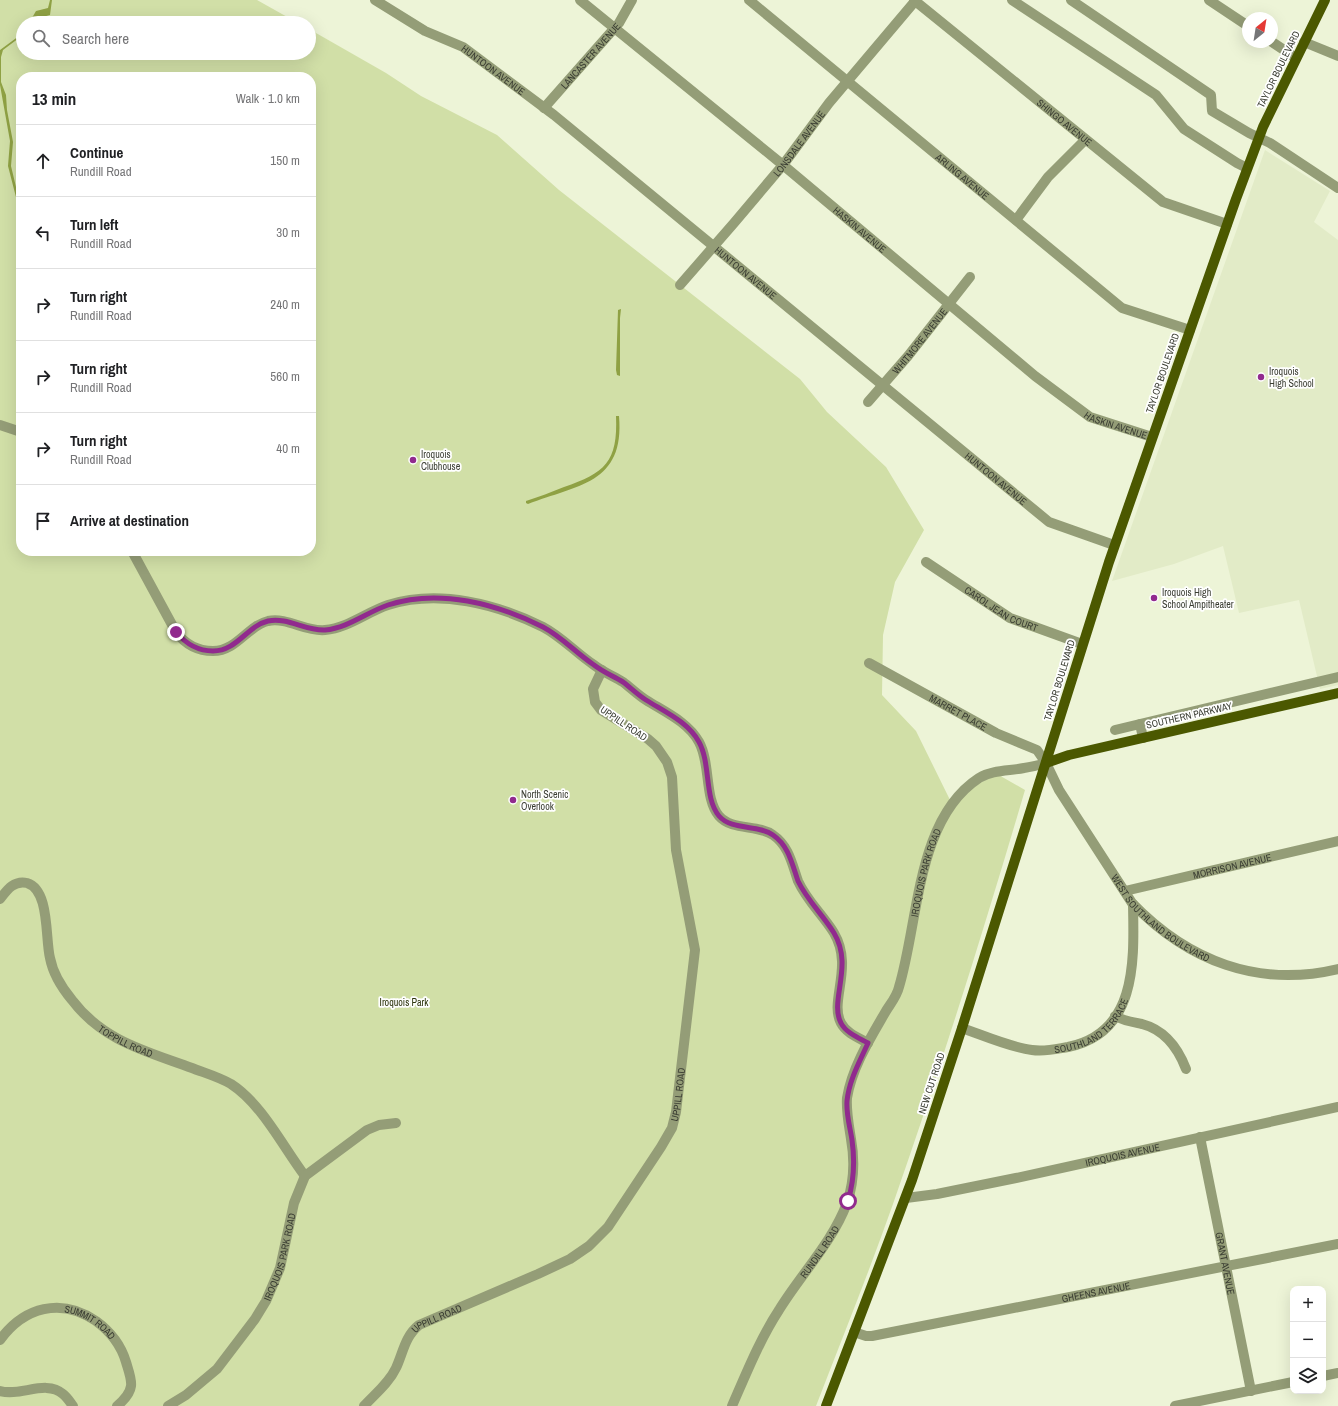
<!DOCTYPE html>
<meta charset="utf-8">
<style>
body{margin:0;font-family:"Archivo Narrow",sans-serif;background:#f6f6f6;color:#202124}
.controls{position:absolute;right:12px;bottom:12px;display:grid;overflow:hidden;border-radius:8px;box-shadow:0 4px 16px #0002}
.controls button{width:36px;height:36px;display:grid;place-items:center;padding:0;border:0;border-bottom:1px solid #e0e0e0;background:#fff;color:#202124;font:20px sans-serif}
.compass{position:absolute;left:1242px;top:12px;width:36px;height:36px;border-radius:50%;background:#fff;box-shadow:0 4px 16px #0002;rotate:30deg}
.stop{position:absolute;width:12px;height:12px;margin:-9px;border:3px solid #912a8e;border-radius:50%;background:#fff}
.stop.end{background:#912a8e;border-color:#fff;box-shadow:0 1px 4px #0008}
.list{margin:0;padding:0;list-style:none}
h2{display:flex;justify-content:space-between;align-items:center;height:52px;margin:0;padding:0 16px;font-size:17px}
h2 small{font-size:13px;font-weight:400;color:#757577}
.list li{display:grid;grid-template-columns:26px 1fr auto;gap:12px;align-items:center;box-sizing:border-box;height:72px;padding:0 16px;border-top:1px solid #e0e0e0}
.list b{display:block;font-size:15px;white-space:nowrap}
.list p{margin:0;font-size:13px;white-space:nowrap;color:#757577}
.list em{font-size:13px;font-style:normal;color:#757577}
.icon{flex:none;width:22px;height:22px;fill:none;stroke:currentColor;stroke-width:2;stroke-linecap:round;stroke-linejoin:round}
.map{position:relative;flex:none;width:1338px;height:1406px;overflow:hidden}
.search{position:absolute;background:#fff;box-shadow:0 4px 16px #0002;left:16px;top:16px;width:300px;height:44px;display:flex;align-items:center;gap:10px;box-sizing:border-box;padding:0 14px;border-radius:22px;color:#757577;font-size:15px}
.panel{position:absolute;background:#fff;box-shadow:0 4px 16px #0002;left:16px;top:72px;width:300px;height:484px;border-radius:16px}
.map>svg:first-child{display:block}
</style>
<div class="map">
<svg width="1338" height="1406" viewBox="0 0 1338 1406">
<rect width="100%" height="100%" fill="#edf4d7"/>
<!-- built -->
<path fill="#e2ebc7" d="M1265 150 1330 191 1314 222 1338 240V685L1320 689 1299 600 1239 613 1223 546 1174 564 1112 581Z"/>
<!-- green -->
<path fill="#d1dfa7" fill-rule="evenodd" d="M0 0H257L298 23H23V53H309V29L386 73 421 96 497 135 559 190 800 379 827 412 886 467 924 530 895 582 883 635 882 695 916 731 952 804 963 792 997 774 1025 790C984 929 941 1067 893 1204 869 1272 842 1339 816 1406H0ZM21 77H311V551H21Z"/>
<!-- water -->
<g fill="#8fa144">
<path d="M50 0H52L50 15 39 18 34 23H29L36 11 48 8Z"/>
<path d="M23 33V35L3 50 1 57V82L6 95 7 110 13 142 11 166 21 208V232L17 201 8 166 10 141 0 85V50Z"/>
<path d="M621 309 620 318V376L617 375 616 370 618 310Z"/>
<path d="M616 416H619C625 484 577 485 528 504L526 503V501C539 497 551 492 564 487 605 473 618 462 616 416Z"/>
</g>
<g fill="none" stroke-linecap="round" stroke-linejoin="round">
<!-- minor -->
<g stroke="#949d77" stroke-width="10">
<path id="s1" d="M375 0 425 31 463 47 554 115 1049 522 1114 545"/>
<path id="s2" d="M580 0 783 165 1035 376 1090 417 1152 437"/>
<path id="s3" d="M749 0 1122 308 1190 330"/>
<path id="s4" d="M914 0 1163 202 1227 224"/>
<path d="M1012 0 1156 95 1184 129 1237 163 1247 168"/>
<path d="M1071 0 1211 95 1212 111 1249 133 1270 143 1338 188"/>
<path d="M1209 0 1248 26"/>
<path d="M1272 42 1296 58"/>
<path d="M1304 42 1338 56"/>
<path id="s5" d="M544 108 619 23 632 0"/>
<path d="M1016 220 1048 177 1085 140"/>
<path id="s6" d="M680 285 734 223 783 165 829 103 916 0"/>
<path id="s7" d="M868 402 908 356 970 277"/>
<path d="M0 425 21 432"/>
<path d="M132 551 176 632C185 644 198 651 213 651 237 651 247 626 268 621 288 617 305 632 325 630 348 628 367 612 388 605 439 589 497 604 543 627 562 637 576 653 594 665 603 672 613 676 623 682 631 688 638 695 646 700 665 712 688 722 699 742 711 764 704 798 719 816 732 831 758 824 773 835 789 846 792 864 798 881 807 901 823 915 834 933 854 967 829 1001 841 1023 846 1033 859 1038 868 1043"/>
<path id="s8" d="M926 562 1010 618 1082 644"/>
<path id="s9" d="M869 663 996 733 1037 750 1046 763 1059 790 1132 903C1188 961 1258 988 1338 969"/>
<path d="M1115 730 1140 724"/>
<path d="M1143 738 1140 724 1338 677"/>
<path id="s10" d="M1125 891 1338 841"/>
<path id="s11" d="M0 899C7 890 14 880 27 883 50 890 45 938 50 958 53 974 62 988 72 1000 103 1041 146 1051 192 1068 205 1073 219 1077 231 1084 262 1104 283 1147 305 1176"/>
<path d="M1115 1016C1124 1021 1132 1022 1142 1024 1165 1030 1178 1048 1186 1069"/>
<path id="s12" d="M962 1028C985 1036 1009 1047 1032 1050 1045 1052 1056 1049 1068 1047 1138 1033 1134 959 1133 904"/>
<path id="s13" d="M1200 1137 1251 1391"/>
<path id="s14" d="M906 1198 937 1194 1016 1178 1338 1107"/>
<path id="s15" d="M854 1332 866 1336H872L1338 1244"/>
<path id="s16" d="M0 1340C24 1307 61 1297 96 1321 111 1332 121 1345 126 1362 128 1369 132 1379 131 1386 130 1394 123 1401 117 1406"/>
<path d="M1323 1376 1338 1373"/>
<path d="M0 1391C20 1397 46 1379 63 1394 67 1397 70 1402 73 1406"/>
<path id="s17" d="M168 1406 186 1395 217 1369 255 1319 266 1301 280 1268 294 1203 305 1176 367 1130 379 1125 396 1123"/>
<path id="s18" d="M364 1406C375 1394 389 1383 396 1368 403 1353 405 1336 419 1325L538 1274 570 1259 589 1246 608 1227 661 1147 672 1128 676 1112 695 950 676 850 672 777 667 762 656 746 648 739 601 710 595 702 593 689 602 670"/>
<path id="s19" d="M732 1406C746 1374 760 1339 779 1310 801 1274 832 1243 847 1203 854 1182 855 1161 851 1139 849 1126 846 1111 847 1098 852 1067 871 1037 886 1011 891 1003 897 996 899 987 919 921 916 819 979 778 992 770 1009 771 1024 768 1031 767 1039 765 1046 763"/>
<path d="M1175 1406 1293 1382"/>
</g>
<!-- major -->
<g stroke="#4b5800" stroke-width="10">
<path d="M1046 763 1069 755 1338 693"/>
<path d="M826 1406 912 1180 962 1028 1109 562 1236 199 1263 127 1325 0"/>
</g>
</g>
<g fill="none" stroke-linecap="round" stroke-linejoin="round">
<!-- route -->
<path stroke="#912a8e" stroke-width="5" d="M176 632C186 644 198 651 213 651 237 651 247 626 268 621 288 617 305 631 325 630 348 628 367 612 388 605 439 588 497 604 543 627 562 637 576 653 594 665 603 672 613 676 623 682 631 688 638 695 646 700 665 712 688 722 699 742 711 764 704 798 719 816 732 831 758 824 773 835 789 846 792 864 798 881 807 900 823 915 834 933 854 966 829 1001 841 1023 846 1033 859 1038 868 1043 860 1061 849 1080 847 1101 846 1114 850 1127 852 1140 855 1161 854 1181 848 1201"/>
</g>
<!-- markers -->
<g fill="#912a8e" stroke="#fff" stroke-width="1.5">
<circle cx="1261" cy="377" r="4"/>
<circle cx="413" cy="460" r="4"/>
<circle cx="1154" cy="598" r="4"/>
<circle cx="513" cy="800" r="4"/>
</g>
<g text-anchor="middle" stroke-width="3.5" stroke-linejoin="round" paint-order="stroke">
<!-- street labels -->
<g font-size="10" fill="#3a3d32" stroke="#fff">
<text dy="4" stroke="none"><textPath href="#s5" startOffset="70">LANCASTER AVENUE</textPath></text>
<text transform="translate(1278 69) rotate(-64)" y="4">TAYLOR BOULEVARD</text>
<text dy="4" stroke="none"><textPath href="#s1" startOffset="138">HUNTOON AVENUE</textPath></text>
<text dy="4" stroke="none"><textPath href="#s4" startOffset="194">SHINGO AVENUE</textPath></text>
<text dy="4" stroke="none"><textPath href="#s6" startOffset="185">LONSDALE AVENUE</textPath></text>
<text dy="4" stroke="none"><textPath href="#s3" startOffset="277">ARLING AVENUE</textPath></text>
<text dy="4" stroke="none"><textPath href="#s2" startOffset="362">HASKIN AVENUE</textPath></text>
<text dy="4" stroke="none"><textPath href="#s1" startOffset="462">HUNTOON AVENUE</textPath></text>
<text dy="4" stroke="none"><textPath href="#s7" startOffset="80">WHITMORE AVENUE</textPath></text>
<text transform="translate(1162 373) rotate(-71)" y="4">TAYLOR BOULEVARD</text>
<text dy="4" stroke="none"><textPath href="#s2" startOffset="686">HASKIN AVENUE</textPath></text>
<text dy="4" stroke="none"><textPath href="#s1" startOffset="786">HUNTOON AVENUE</textPath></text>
<text dy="4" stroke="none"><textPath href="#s8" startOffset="89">CAROL JEAN COURT</textPath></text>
<text transform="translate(1059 680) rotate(-73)" y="4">TAYLOR BOULEVARD</text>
<text dy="4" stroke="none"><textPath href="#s9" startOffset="102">MARRET PLACE</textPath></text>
<text transform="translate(1189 715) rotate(-13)" y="4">SOUTHERN PARKWAY</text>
<text transform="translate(624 723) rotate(34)" y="4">UPPILL ROAD</text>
<text dy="4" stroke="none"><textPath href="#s10" startOffset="110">MORRISON AVENUE</textPath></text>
<text dy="4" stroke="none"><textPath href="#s19" startOffset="581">IROQUOIS PARK ROAD</textPath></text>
<text dy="4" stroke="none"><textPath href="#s9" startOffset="401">WEST SOUTHLAND BOULEVARD</textPath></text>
<text dy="4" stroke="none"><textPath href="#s12" startOffset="142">SOUTHLAND TERRACE</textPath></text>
<text dy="4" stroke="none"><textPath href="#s11" startOffset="232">TOPPILL ROAD</textPath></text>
<text transform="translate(931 1083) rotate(-72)" y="4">NEW CUT ROAD</text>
<text dy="4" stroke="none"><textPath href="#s18" startOffset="466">UPPILL ROAD</textPath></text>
<text dy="4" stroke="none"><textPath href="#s14" startOffset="221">IROQUOIS AVENUE</textPath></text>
<text dy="4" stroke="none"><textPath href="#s19" startOffset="178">RUNDILL ROAD</textPath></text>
<text dy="4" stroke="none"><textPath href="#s17" startOffset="192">IROQUOIS PARK ROAD</textPath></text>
<text dy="4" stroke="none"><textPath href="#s13" startOffset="129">GRANT AVENUE</textPath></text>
<text dy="4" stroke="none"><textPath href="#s15" startOffset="247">GHEENS AVENUE</textPath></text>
<text dy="4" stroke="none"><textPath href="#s18" startOffset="118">UPPILL ROAD</textPath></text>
<text dy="4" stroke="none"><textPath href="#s16" startOffset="105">SUMMIT ROAD</textPath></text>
</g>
<!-- poi labels -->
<g font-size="10" fill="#3a3d32" stroke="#fff" text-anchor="start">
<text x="1269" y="375">Iroquois<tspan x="1269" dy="12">High School</tspan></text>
<text x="421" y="458">Iroquois<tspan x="421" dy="12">Clubhouse</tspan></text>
<text x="1162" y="596">Iroquois High<tspan x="1162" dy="12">School Ampitheater</tspan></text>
<text x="521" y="798">North Scenic<tspan x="521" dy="12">Overlook</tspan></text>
</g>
<!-- park labels -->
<g font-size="10" fill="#2a3108" stroke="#fff">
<text x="404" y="1006">Iroquois Park</text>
</g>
</g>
</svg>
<div class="controls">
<button>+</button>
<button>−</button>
<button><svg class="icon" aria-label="layers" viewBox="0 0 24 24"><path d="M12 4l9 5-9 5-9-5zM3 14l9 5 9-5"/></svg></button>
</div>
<svg class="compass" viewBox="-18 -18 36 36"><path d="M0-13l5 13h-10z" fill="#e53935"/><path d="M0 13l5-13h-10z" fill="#757577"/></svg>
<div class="stop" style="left:848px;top:1201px"></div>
<div class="stop end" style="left:176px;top:632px"></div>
<div class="search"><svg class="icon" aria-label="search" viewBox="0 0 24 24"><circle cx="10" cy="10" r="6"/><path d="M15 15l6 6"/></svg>Search here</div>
<section class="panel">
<h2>13 min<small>Walk · 1.0 km</small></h2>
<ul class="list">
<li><svg class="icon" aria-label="ahead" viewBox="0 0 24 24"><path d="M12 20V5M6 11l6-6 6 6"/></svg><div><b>Continue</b><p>Rundill Road</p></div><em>150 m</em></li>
<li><svg class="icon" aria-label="left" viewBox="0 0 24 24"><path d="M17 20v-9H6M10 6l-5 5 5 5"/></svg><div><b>Turn left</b><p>Rundill Road</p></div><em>30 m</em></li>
<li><svg class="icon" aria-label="right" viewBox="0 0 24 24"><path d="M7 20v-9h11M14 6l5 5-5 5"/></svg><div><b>Turn right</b><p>Rundill Road</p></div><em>240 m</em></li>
<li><svg class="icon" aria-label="right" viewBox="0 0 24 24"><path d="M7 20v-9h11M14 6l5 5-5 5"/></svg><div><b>Turn right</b><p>Rundill Road</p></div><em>560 m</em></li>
<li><svg class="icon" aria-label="right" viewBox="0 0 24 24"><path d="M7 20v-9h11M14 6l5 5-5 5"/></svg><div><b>Turn right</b><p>Rundill Road</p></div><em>40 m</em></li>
<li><svg class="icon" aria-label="arrive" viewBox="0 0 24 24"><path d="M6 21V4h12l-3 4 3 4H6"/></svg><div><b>Arrive at destination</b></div></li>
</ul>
</section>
</div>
